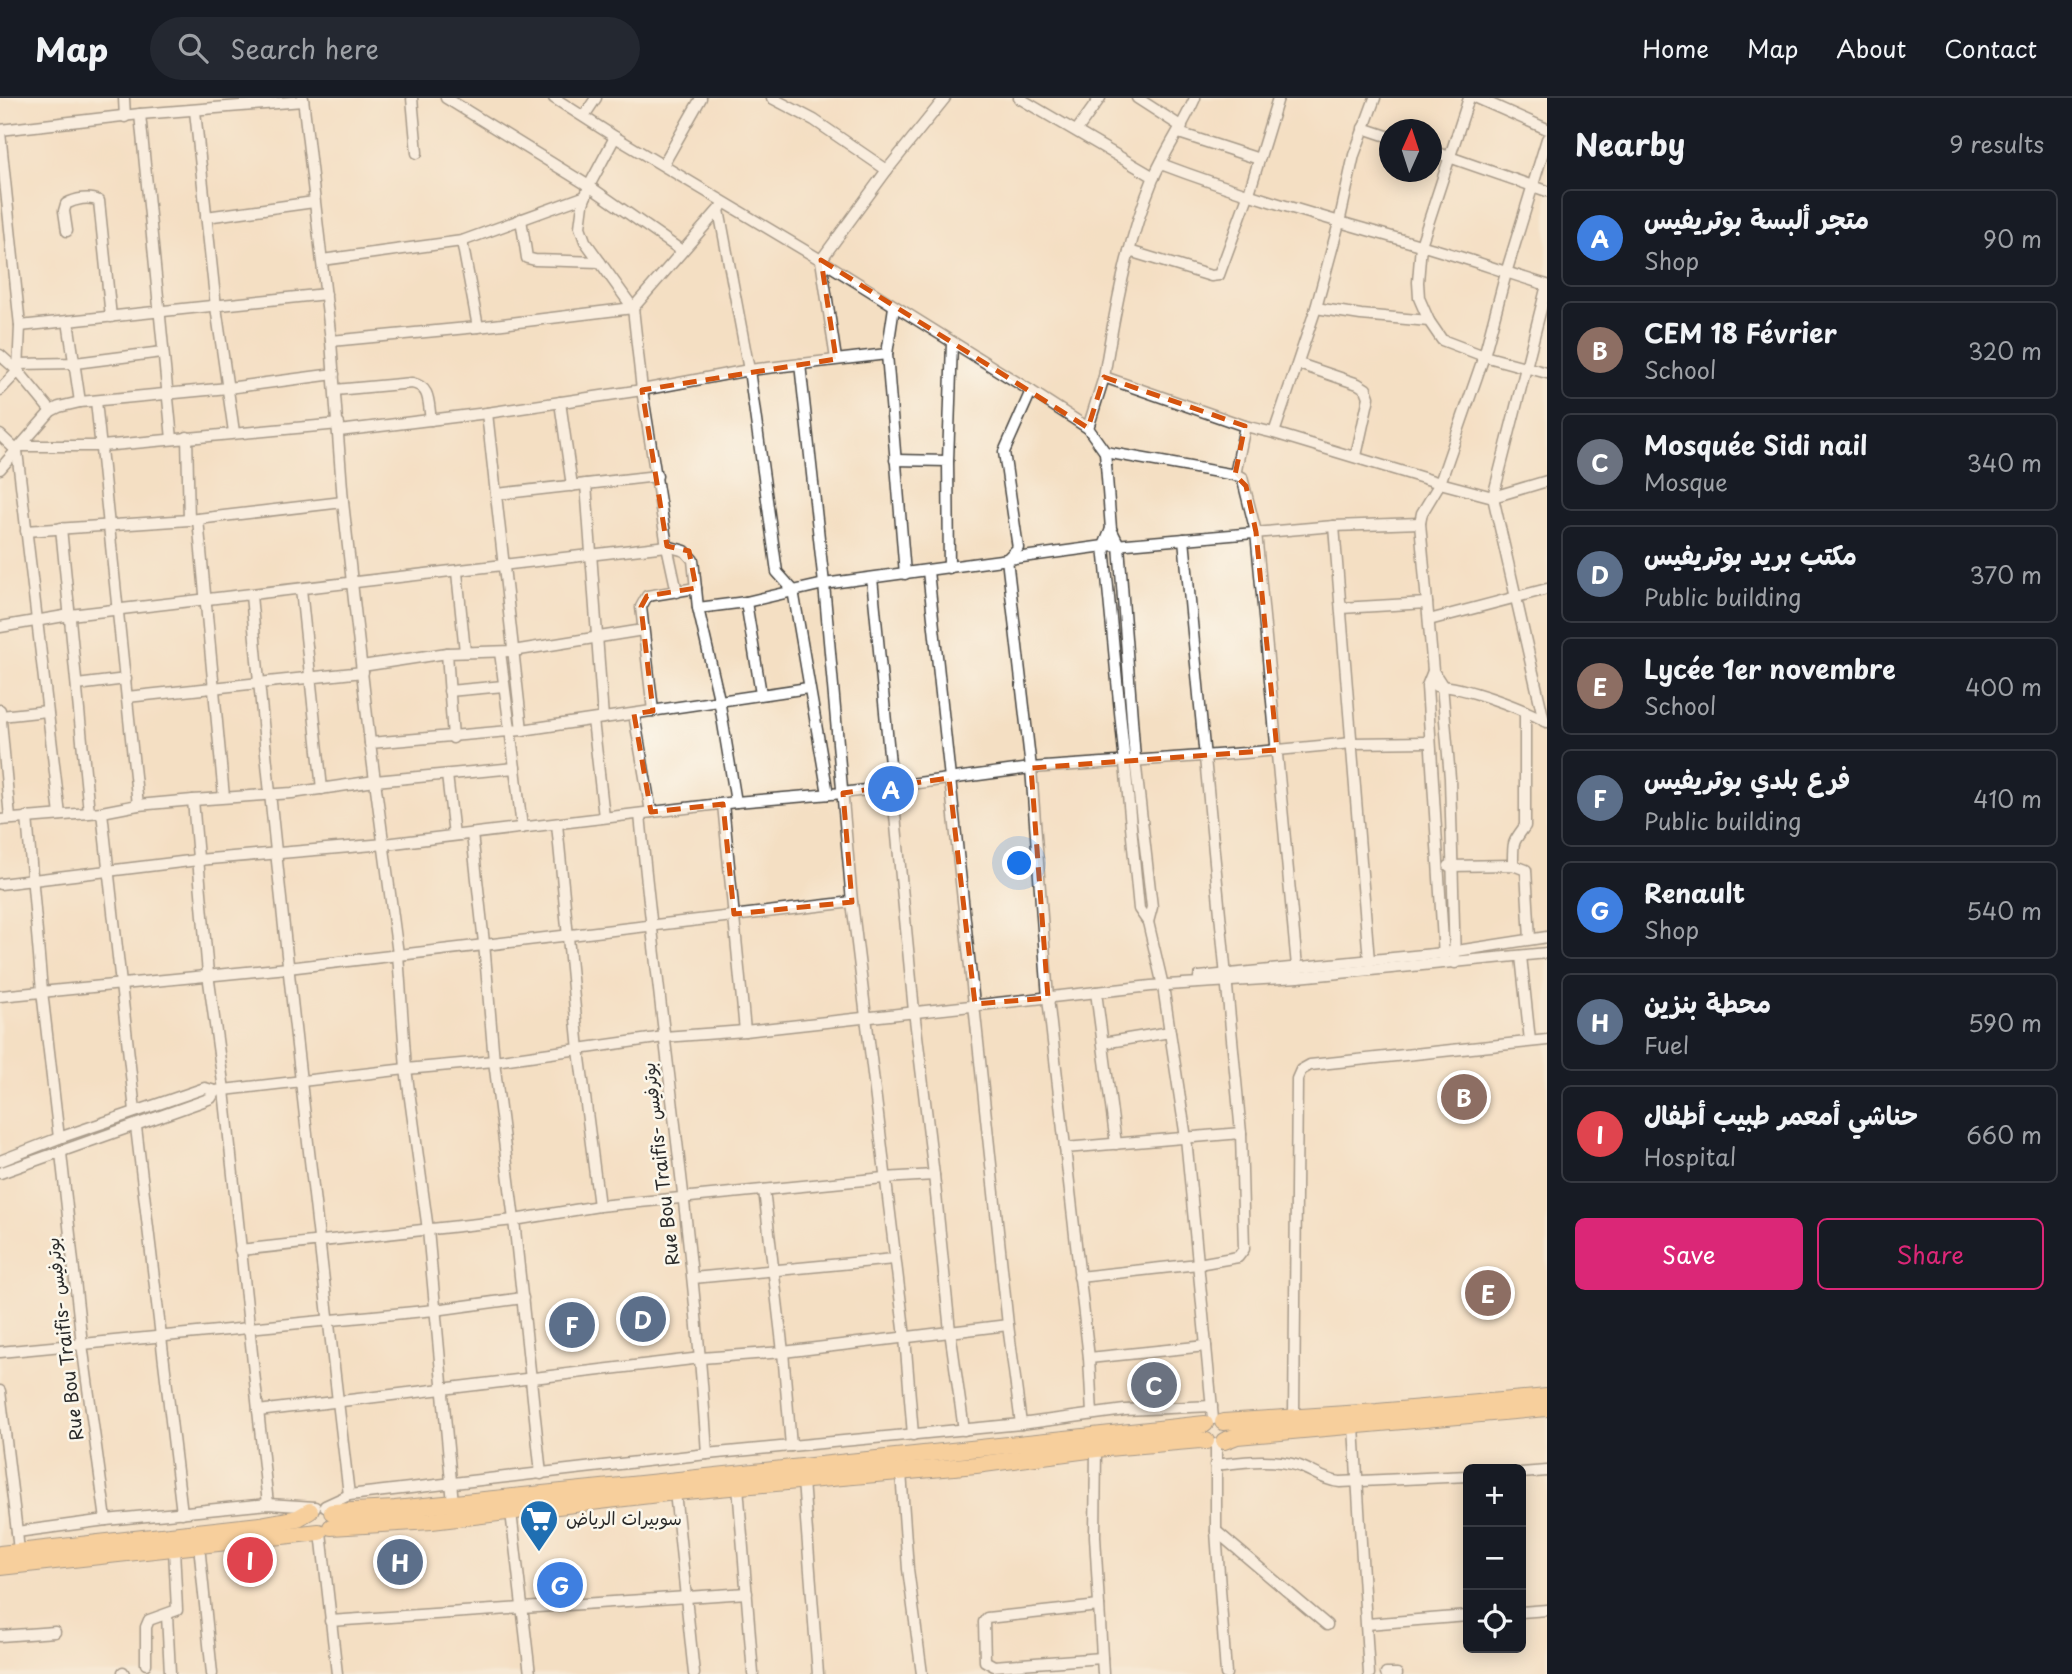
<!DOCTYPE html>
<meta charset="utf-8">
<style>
body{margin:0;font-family:"Playpen Sans","Playpen Sans Arabic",sans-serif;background:#242831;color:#f1f3f6}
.controls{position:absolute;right:21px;bottom:21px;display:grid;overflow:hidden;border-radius:10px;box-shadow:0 4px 18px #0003}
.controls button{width:63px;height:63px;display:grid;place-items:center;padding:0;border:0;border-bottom:2px solid #363941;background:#171b24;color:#f1f3f6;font:35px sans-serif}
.compass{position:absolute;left:1379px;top:21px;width:63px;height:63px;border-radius:50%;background:#171b24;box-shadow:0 4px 18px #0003;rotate:3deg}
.you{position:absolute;left:1020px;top:766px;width:24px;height:24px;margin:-18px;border:5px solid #fff;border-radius:50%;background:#1a73e8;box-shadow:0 0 0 10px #1a73e833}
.badge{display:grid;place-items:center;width:46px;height:46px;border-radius:50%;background:#db2777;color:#fff;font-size:23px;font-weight:700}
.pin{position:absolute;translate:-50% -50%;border:4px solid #fff;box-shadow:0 2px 7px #0006}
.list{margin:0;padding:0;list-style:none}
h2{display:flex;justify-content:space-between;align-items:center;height:91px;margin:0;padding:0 28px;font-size:30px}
h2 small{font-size:23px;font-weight:400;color:#9ea1a6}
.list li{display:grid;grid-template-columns:46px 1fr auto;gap:21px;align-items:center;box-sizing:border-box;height:98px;margin:0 14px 14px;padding:0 14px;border:2px solid #363941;border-radius:10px}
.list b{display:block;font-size:26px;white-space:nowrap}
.list p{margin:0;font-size:23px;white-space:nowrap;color:#9ea1a6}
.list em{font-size:23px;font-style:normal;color:#9ea1a6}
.actions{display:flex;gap:14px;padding:21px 28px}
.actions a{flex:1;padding:16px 0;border:2px solid #db2777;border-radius:10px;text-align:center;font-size:24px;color:#db2777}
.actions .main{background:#db2777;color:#fff}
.icon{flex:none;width:38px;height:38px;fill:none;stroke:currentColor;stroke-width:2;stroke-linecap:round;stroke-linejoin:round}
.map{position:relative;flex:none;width:1547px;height:1576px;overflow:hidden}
header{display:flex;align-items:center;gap:42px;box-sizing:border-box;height:98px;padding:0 35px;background:#171b24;border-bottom:2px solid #363941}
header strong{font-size:33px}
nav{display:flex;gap:38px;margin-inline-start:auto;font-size:24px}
.search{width:490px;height:63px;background:#242831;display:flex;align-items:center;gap:18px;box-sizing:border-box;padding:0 24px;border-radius:38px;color:#9ea1a6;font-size:26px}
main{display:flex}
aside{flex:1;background:#171b24}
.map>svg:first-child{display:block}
</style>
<header>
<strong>Map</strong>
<div class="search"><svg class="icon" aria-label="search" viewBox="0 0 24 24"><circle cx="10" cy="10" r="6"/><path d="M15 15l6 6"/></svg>Search here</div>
<nav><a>Home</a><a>Map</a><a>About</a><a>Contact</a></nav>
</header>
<main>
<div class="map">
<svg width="1547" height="1576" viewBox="0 0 1547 1576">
<rect width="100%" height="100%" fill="#fbf7ec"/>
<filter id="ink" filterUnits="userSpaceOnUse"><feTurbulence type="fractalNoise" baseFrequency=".0143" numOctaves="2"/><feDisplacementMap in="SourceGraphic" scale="14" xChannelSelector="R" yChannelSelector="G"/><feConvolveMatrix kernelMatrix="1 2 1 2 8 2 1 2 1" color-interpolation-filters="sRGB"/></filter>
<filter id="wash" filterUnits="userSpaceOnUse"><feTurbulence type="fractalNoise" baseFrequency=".00686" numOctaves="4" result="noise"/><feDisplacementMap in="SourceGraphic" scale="28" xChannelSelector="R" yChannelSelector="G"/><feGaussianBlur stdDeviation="1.57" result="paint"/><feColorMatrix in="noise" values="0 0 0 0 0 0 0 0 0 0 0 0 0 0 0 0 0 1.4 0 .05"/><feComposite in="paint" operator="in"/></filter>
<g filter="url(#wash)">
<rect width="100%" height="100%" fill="#f4dfc3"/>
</g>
<g filter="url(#ink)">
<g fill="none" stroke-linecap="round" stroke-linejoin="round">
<defs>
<g id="minor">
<path d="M124 0 125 19"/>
<path d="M303 0 331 243 343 404 370 645 398 856 406 971 428 1132 453 1405"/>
<path d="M412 0 417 55"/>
<path d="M446 0 589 88 682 153"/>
<path d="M554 0 615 39 821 162 1031 293 1088 330 1105 354 1111 431 1119 447 1135 661 1152 809 1148 824"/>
<path d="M772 0 814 22 887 72"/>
<path d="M1019 0 1154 79"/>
<path d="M1137 0 1182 29"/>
<path d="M1469 0 1421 147 1418 184 1419 200 1429 223 1442 242 1484 258 1547 275"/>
<path d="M1477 0 1547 31"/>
<path d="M195 13 216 209 234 334"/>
<path d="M140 16 172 341"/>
<path d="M584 18 596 0"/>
<path d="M1363 30 1390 39"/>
<path d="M0 32 140 16 303 3"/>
<path d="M1077 32 1100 0"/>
<path d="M0 34 20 228 18 273 0 292"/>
<path d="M1179 35 1259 61"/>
<path d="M615 39 589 88 583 106 580 129 585 143 633 210 642 292 667 448 677 494"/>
<path d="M1432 53 1547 93"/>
<path d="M1161 66C1245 98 1333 122 1420 147 1463 159 1504 174 1547 187L1493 399 1544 623"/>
<path d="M663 67 701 0"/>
<path d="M719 112 749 272 777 474 793 492 828 696"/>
<path d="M206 119 314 104"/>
<path d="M521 121 527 160 535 162 600 164"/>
<path d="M67 133 64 113 66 106C75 101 89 98 99 103L111 219"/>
<path d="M462 143 478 229"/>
<path d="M1129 153 1211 178 1219 177 1249 95 1278 0"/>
<path d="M322 162 462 143 586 98"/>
<path d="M894 209 887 256 905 476"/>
<path d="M633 210 721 109"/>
<path d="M1316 210 1361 217 1429 223"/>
<path d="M68 223 80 304"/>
<path d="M20 228 326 196"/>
<path d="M331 243 478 229 633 210"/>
<path d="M0 257 18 273 51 313"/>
<path d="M836 261 821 162 887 72 945 0"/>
<path d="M18 266 75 265 162 254"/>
<path d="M800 266 824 486 852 804 905 1239 913 1337"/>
<path d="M1299 266 1358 286 1366 291 1369 299 1356 358"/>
<path d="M1104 279C1115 212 1127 144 1153 81 1165 53 1183 28 1195 0"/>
<path d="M335 292 412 285C431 289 428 305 431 322"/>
<path d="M96 303 138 707"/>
<path d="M560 304 572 388"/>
<path d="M487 315 522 632"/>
<path d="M1245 328 1274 335 1316 210 1339 125 1354 57 1375 0"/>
<path d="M1088 330 1104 279 1245 328 1235 377"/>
<path d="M339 333 487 315 642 292 749 272 887 256"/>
<path d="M1274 335 1440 385 1484 258 1506 175 1547 41"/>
<path d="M0 337 17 353 60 717"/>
<path d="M187 339 189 422"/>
<path d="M22 348H102L339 326"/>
<path d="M1105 354 1235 377 1242 379 1256 434 1298 879"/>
<path d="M895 362 948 363 949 470"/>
<path d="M948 363 952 244"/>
<path d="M0 371 51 313 59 309 80 304 228 290 334 276"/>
<path d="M586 386 603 620"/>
<path d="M497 396 657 378"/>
<path d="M198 421 224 699"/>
<path d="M1334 428 1369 863"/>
<path d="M61 430 89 714"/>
<path d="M1111 431 1104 448 1139 811 1148 824 1163 888 1186 1040 1213 1321"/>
<path d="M26 433 189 422 343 404"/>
<path d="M1007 461 1031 670 1048 900 1089 1260 1092 1316"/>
<path d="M1007 461 1018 450 1004 354 1031 293"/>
<path d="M928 473 1008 1227 1021 1326"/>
<path d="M457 474 465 554"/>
<path d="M872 480 914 913 934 1077 950 1233 964 1332"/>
<path d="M301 491 322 691"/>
<path d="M251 497C278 798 314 1098 349 1397"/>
<path d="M746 504 761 596"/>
<path d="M698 510 746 504 824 486 1104 448 1334 428 1420 425"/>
<path d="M1341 510 1427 505"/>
<path d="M1429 522 1547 491"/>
<path d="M0 529 70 517 667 448 685 453 693 462 698 510 719 601 736 704"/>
<path d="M362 568 447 555"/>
<path d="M1433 573 1427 588 1444 859"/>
<path d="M77 587 126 581"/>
<path d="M1436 588C1462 587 1524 611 1547 624"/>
<path d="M449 593 504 588"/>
<path d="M127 599 363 574"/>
<path d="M0 612 10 720"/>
<path d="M653 613 641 509 647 498 696 490"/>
<path d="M634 616 651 714"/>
<path d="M1 618 47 613"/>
<path d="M593 622 604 719"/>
<path d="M453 640 447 555 513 553 643 532"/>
<path d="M370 645 522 632 808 590"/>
<path d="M515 670 522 730"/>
<path d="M447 677 454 737"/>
<path d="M193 702 208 876 224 992 268 1406"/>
<path d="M723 706 745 933"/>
<path d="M102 714 135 1013"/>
<path d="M640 716C660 930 694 1142 707 1356"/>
<path d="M27 719 42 893 59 1040"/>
<path d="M0 722 102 714 138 707 193 702 292 695 375 683 515 670 500 554"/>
<path d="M557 726 579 952 599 1108"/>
<path d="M472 736 484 845 494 963 514 1122 541 1376"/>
<path d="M1513 767C1513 743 1512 746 1525 728V613"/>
<path d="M1449 768 1513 767 1526 772 1530 841"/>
<path d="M0 786 198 762 385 746 736 704 843 695 1031 670 1245 655 1352 645 1429 644"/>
<path d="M1521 858 1530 943"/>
<path d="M1455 865 1450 680 1442 587 1433 573 1420 425 1422 415 1440 385 1493 399 1547 383"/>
<path d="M1199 879 1444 855 1547 839"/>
<path d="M1096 894 1116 1046"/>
<path d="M0 898 288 870 852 804"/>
<path d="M1103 945 1170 934"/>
<path d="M136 1029 182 1415"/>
<path d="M1065 1050 1241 1035"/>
<path d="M61 1055 82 1246 106 1422"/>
<path d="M0 1063 59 1040 205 990 215 993 406 971 494 963 664 939 745 933 1151 888 1298 879 1547 855"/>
<path d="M0 1075 203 1003 211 1000 215 993"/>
<path d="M764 1092 783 1254 791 1348"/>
<path d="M240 1152 514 1122 599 1108 884 1080 934 1077"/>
<path d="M1079 1179 1198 1166 1238 1159 1244 1151 1241 1035 1184 441"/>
<path d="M693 1180 894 1161"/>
<path d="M0 1254 435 1212 523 1200"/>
<path d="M1089 1260 1206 1248"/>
<path d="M0 1293 17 1434"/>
<path d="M258 1313 701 1260 783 1254 1008 1227"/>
<path d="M1294 1319 1297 981 1301 972 1310 967 1547 942"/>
<path d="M1354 1329 1369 1576"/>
<path d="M1216 1346V1433L1226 1576"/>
<path d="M1096 1351 1095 1438 1103 1576"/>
<path d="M1215 1367C1242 1364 1272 1359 1299 1368 1313 1373 1325 1383 1340 1384L1468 1378"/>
<path d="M901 1374 908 1471 922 1576"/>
<path d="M1521 1375 1547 1373"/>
<path d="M803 1383 818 1576"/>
<path d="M738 1388 753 1576"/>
<path d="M675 1394 694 1576"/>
<path d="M325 1408 349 1397 707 1356 1021 1326 1125 1312 1212 1308"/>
<path d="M511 1414 530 1576"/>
<path d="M1216 1433 1327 1527"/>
<path d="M321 1434 337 1576"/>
<path d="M199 1447 212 1576"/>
<path d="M19 1453 17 1434 106 1422 268 1406 315 1409"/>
<path d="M1099 1508 987 1520 984 1524 985 1563 994 1568 1102 1560"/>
<path d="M1521 1514 1547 1512"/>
<path d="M167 1517 170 1575"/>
<path d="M330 1523 747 1495"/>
<path d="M1367 1526 1468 1518"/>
<path d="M0 1538 55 1534"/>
<path d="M146 1566V1529L149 1522 177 1512 174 1451"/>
<path d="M123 1574 124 1576"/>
<path d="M1386 1576H1397"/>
</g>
<g id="highway">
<path d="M1223 1324 1377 1314 1547 1299"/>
<path d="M1224 1343 1237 1338 1547 1310"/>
<path d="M332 1414 395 1411 631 1387 1205 1326"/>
<path d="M331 1429 432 1423 675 1394 976 1367 1096 1351 1200 1342 1206 1343"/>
<path d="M0 1456 260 1427 298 1420 310 1413"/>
<path d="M0 1469 319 1434"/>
</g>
</defs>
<!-- minor casing -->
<use href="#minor" stroke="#494642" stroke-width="13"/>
<!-- highway casing -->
<use href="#highway" stroke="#494642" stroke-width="18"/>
<!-- minor -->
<use href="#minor" stroke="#fff" stroke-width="10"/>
<!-- highway -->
<use href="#highway" stroke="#fbbd6e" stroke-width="16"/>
</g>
</g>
<!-- marked area -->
<path d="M0 0H1547V1576H0ZM821 162 1088 330 1104 279 1245 328 1235 377 1246 388 1256 434 1277 652 1031 670 1048 900 975 906 949 680 843 695 852 804 734 816 723 706 651 714 634 616 653 613 641 509 647 498 696 490 689 453 667 448 642 292 836 261Z" fill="#f4dfc3" fill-opacity=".55" fill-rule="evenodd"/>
<path fill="none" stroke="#d5540f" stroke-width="5" stroke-dasharray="14 9" stroke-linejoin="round" d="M821 162 1088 330 1104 279 1245 328 1235 377 1246 388 1256 434 1277 652 1031 670 1048 900 975 906 949 680 843 695 852 804 734 816 723 706 651 714 634 616 653 613 641 509 647 498 696 490 689 453 667 448 642 292 836 261Z"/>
<!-- icons -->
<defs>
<symbol id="supermarket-pin" viewBox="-11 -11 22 30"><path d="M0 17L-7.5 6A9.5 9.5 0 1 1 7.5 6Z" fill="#1f6fb2" stroke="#fbf7ec"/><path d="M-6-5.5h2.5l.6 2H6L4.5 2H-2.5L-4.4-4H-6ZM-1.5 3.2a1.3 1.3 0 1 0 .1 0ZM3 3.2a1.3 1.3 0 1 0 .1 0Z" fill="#fff"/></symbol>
</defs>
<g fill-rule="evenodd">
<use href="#supermarket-pin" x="517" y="1399" width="44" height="60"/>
</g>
<g text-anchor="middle" stroke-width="5" stroke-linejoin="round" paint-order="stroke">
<!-- street labels -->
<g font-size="18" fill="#2b2b2b" stroke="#fbf7ec">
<text transform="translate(661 1066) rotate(-97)" y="6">Rue Bou Traifis- بوترفيس</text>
<text transform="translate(65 1241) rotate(-97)" y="6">Rue Bou Traifis- بوترفيس</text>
</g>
<!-- poi labels -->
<g font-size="18" fill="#2b2b2b" stroke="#fbf7ec" text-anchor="start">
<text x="566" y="1427">سوبيرات الرياض</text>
</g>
</g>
</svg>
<div class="controls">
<button>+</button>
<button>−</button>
<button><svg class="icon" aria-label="locate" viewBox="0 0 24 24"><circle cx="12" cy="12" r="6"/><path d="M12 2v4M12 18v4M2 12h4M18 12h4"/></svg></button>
</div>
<svg class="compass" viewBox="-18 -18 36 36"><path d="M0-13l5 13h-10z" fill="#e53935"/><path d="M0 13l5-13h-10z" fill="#9ea1a6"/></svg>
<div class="you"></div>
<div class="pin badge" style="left:891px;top:691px;background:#3f7fe0">A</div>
<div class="pin badge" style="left:1464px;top:999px;background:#8d6e63">B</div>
<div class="pin badge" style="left:1154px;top:1287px;background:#6b7280">C</div>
<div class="pin badge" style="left:643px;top:1221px;background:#5c6f8a">D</div>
<div class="pin badge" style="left:1488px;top:1195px;background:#8d6e63">E</div>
<div class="pin badge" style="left:572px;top:1227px;background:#5c6f8a">F</div>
<div class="pin badge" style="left:560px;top:1487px;background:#3f7fe0">G</div>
<div class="pin badge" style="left:400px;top:1464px;background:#5c6f8a">H</div>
<div class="pin badge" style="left:250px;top:1462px;background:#e0444e">I</div>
</div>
<aside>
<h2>Nearby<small>9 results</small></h2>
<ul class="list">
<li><span class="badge" style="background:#3f7fe0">A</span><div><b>متجر ألبسة بوتريفيس</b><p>Shop</p></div><em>90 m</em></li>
<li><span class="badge" style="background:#8d6e63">B</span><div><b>CEM 18 Février</b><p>School</p></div><em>320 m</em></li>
<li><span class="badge" style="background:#6b7280">C</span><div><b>Mosquée Sidi nail</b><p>Mosque</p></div><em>340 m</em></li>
<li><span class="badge" style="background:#5c6f8a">D</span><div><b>مكتب بريد بوتريفيس</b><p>Public building</p></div><em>370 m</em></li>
<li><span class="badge" style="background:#8d6e63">E</span><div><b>Lycée 1er novembre</b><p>School</p></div><em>400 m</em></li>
<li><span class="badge" style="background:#5c6f8a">F</span><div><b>فرع بلدي بوتريفيس</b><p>Public building</p></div><em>410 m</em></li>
<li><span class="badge" style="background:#3f7fe0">G</span><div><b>Renault</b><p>Shop</p></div><em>540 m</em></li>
<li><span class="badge" style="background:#5c6f8a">H</span><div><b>محطة بنزين</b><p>Fuel</p></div><em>590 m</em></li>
<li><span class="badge" style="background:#e0444e">I</span><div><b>حناشي أمعمر طبيب أطفال</b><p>Hospital</p></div><em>660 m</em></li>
</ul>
<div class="actions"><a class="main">Save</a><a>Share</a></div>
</aside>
</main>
